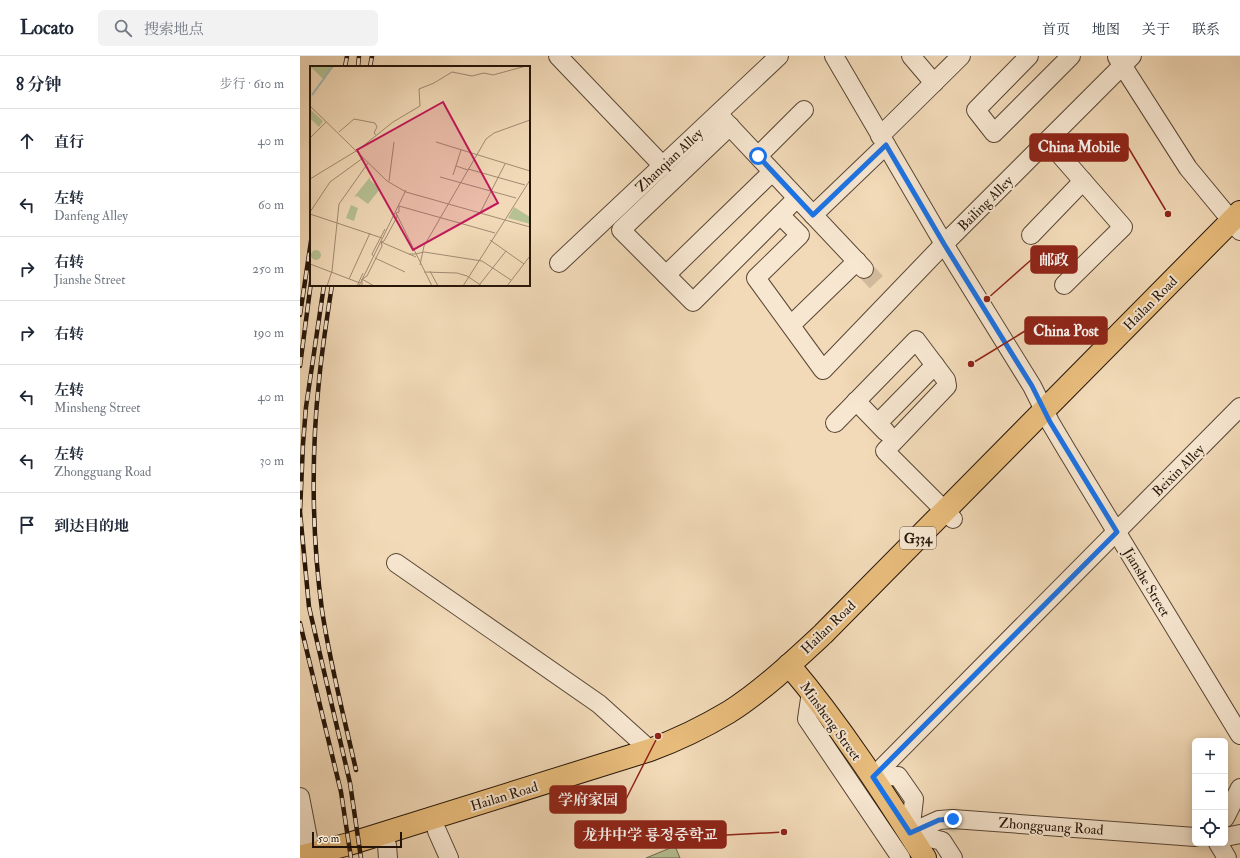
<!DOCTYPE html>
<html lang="zh">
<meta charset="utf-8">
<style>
body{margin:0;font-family:"IM FELL Double Pica","Noto Serif SC","Noto Serif KR",serif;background:#f2f2f3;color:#1f2937}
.controls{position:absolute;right:12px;bottom:12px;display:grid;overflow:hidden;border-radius:6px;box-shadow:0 2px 10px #0003}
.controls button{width:36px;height:36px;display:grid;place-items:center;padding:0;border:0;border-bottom:1px solid #e0e1e3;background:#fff;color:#1f2937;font:20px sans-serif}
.scale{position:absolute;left:12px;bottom:10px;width:90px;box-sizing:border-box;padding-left:4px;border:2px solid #251509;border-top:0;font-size:11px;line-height:14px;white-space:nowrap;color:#251509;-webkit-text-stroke:3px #f7e7d1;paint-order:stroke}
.stop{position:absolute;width:12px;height:12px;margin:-9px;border:3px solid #1a73e8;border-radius:50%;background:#fff}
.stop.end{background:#1a73e8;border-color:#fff;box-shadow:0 1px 4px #0008}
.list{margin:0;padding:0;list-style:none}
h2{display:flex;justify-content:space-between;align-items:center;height:52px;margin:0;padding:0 16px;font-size:17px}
h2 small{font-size:13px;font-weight:400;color:#747a83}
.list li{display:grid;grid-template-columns:26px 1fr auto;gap:12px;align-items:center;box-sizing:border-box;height:64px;padding:0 16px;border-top:1px solid #e0e1e3}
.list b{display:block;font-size:15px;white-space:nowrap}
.list p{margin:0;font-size:13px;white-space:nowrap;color:#747a83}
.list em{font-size:13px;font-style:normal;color:#747a83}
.icon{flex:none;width:22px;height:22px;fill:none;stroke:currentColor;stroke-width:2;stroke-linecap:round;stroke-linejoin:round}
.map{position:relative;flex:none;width:940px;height:802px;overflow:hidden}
header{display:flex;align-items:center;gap:24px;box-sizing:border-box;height:56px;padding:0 20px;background:#fff;border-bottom:1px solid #e0e1e3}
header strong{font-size:19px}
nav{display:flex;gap:22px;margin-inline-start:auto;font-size:14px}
.search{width:280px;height:36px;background:#f2f2f3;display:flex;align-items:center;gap:10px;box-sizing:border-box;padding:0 14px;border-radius:6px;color:#747a83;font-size:15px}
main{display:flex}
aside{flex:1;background:#fff}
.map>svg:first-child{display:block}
</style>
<header>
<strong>Locato</strong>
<div class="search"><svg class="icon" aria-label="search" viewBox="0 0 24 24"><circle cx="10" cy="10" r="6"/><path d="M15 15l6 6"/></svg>搜索地点</div>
<nav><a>首页</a><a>地图</a><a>关于</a><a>联系</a></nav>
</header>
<main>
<aside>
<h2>8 分钟<small>步行 · 610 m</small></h2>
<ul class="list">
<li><svg class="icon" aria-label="ahead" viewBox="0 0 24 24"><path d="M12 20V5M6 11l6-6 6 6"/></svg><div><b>直行</b></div><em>40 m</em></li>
<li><svg class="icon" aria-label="left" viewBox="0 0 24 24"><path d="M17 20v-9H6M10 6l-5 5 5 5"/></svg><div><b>左转</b><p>Danfeng Alley</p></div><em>60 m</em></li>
<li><svg class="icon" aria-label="right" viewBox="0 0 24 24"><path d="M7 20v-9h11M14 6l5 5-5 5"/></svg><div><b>右转</b><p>Jianshe Street</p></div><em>250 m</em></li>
<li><svg class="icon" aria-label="right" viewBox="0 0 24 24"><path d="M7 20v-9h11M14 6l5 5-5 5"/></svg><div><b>右转</b></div><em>190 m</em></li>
<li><svg class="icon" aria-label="left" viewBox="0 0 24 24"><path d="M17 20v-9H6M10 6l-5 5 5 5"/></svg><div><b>左转</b><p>Minsheng Street</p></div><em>40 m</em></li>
<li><svg class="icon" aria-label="left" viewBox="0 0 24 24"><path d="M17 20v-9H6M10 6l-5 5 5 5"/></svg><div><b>左转</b><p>Zhongguang Road</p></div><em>30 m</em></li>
<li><svg class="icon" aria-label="arrive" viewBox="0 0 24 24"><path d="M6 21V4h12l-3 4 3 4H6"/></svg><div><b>到达目的地</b></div></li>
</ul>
</aside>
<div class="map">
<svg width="940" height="802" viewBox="0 0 940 802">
<rect width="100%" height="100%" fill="#f2dab8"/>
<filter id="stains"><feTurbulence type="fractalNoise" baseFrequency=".005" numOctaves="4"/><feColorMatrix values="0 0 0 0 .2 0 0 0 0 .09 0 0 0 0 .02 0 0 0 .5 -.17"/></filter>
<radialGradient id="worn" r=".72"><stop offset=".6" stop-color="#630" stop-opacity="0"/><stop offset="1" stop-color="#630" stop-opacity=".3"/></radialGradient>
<!-- park -->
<path fill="#b6c193" stroke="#6e6b4e" d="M375 790 380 802H346Z"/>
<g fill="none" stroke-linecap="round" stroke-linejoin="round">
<!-- minor-tunnel -->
<path stroke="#d3bc9e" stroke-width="18" stroke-dasharray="18 9" stroke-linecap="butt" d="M564 213 582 232"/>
<defs>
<g id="minor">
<path d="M258 0 363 110"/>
<path d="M534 0 644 188 732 330 750 366 766 393 940 679"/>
<path d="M611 0 634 27"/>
<path d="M729 0 676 54 694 77 771 0"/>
<path d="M817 1 888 112 940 175"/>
<path d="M422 62 564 213"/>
<path d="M430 70 321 174 393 246 497 142"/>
<path d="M580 80 661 0"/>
<path d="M748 85 823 171 764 229"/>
<path d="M458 100 504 54"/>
<path d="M480 159 500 179 456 222 523 314 644 188 832 0"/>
<path d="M513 159 586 89"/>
<path d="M731 179 783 125"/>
<path d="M259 207 479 0"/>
<path d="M366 219 472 116"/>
<path d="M491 269 557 205"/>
<path d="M556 345 586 376"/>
<path d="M535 367 616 284 646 324 647 330 585 395 653 463"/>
<path d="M578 367 635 309"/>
<path d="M96 507 299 648 350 694"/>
<path d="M511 636 507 663 601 802"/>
<path d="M573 721 940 351"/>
<path d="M573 721 598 720 614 743 610 777"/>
<path d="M0 741 11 798"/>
<path d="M925 762 940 732"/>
<path d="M137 775 149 802"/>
<path d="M610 777 639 764 653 763 895 781"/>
<path d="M610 777 642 785 653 802"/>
<path d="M925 781 940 778"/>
<path d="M918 787 927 802"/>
<path d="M87 789 88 802"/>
</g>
<path id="major" d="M489 609C540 669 583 736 625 802"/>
<path id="highway" d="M0 801 49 788 350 694C377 684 404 671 429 656 462 635 495 604 523 578L940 156"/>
</defs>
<!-- minor casing -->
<use href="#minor" stroke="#584635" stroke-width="20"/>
<!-- major casing -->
<use href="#major" stroke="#251509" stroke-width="24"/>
<!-- highway casing -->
<use href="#highway" stroke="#251509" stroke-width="24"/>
<!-- minor -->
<use href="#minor" stroke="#f7e7d1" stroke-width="18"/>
<!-- major -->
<use href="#major" stroke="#e9bd7c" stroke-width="22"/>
<!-- highway -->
<use href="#highway" stroke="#e9bd7c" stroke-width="22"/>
<defs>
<g id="rail">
<path d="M45 11 47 0"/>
<path d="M58 11 59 0"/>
<path d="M70 11 72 0"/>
<path d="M24 229 6 351 3 388 0 456 9 551 50 727 61 802"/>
<path d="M32 229C27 261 22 293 19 325 11 399 12 481 22 554 30 608 44 661 56 714"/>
<path d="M0 259 11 185"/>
<path d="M0 310 11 226"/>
<path d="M0 567 41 736 51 802"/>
</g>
</defs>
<!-- rail casing -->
<use href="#rail" stroke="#251509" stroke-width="4.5"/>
<!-- rail -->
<use href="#rail" stroke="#f7e7d1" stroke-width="3" stroke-dasharray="9" stroke-linecap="butt"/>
</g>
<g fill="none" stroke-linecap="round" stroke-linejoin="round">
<!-- route -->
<path stroke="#1a73e8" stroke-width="5" d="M458 100 513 159 586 89 644 188 732 330 750 366 817 476 573 721 610 777 639 764 653 763"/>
</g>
<g text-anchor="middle" stroke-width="4" stroke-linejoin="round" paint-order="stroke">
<!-- shield labels -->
<rect fill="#f7e7d1" stroke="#645445" stroke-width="1" x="600" y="471" width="36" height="22" rx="3"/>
<g font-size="13" font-weight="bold" fill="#251509">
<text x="618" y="487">G334</text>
</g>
<!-- street labels -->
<g font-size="14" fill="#251509" stroke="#f7e7d1">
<text transform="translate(369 104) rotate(-43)" y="5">Zhanqian Alley</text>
<text transform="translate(685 147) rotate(-45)" y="5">Bailing Alley</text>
<text transform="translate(850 247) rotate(-45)" y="5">Hailan Road</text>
<text transform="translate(878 414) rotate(-45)" y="5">Beixin Alley</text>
<text transform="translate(847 526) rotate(59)" y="5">Jianshe Street</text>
<text transform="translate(528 571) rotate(-44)" y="5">Hailan Road</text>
<text transform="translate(531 665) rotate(54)" y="5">Minsheng Street</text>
<text transform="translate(204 740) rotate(-17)" y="5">Hailan Road</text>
<text transform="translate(751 770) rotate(4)" y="5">Zhongguang Road</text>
</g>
</g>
<!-- overview -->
<g transform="translate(10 10)">
<rect width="220" height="220" fill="#f2dab8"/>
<path d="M0 0H24L13 13ZM0 43 13 55 9 61 0 52ZM60 111V114L70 123 58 138 47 130 44 131ZM41 139 48 142 44 155 36 152ZM204 141 220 151V158L198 152ZM1 189a5 5 0 1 1 10 0a5 5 0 1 1-10 0Z" fill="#b6c193"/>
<path fill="none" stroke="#9fb8b9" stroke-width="2" d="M2 29 23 0"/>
<path fill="none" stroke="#a08b72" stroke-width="1" d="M0 40 77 115 96 126 195 154 220 114M29 66 44 53 65 57 67 61 64 67 66 69M0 72 16 56M126 76 220 105M48 84 83 56 110 40 109 23 124 17 142 6 162 10 174 7 183 9 216 0M146 100 158 104M158 103 215 119M143 109 151 84M130 111 206 132M0 113 46 85M79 115 84 76M0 146 20 116 53 92M86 147 89 146V140L185 167M86 147 122 220M170 147 195 98M0 148 72 172M180 174 214 198M71 176 74 175 87 151 86 147M71 176 99 188M105 188 114 186 172 195 201 214M105 188H99L106 191M64 191 62 188 75 163M65 192 95 206M0 198 50 217M110 199 114 180 176 73 184 67 220 54M120 205 128 220M114 206 147 207 157 210 172 220M39 213 60 167M52 213 64 220M170 218 196 185M17 220 22 205 29 138 58 97M47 220 53 207M49 220 96 124M52 220V213L57 210 72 180 71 176M153 220 195 154 220 161M197 220 220 190"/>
<path fill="#c2185b" fill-opacity="0.15" stroke="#c2185b" stroke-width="2" d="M133 36 188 137 103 184 47 84Z"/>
<rect width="220" height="220" fill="none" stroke="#251509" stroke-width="2"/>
</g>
<!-- callouts -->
<path fill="none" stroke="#8f2418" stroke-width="1.5" d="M868 158L828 91M687 243L731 204M671 308L725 275M358 680L326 743M484 776L426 779"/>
<g fill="#8f2418" stroke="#f7e7d1" stroke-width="1.5">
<circle cx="868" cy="158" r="4"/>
<circle cx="687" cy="243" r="4"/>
<circle cx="671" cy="308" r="4"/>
<circle cx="358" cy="680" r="4"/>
<circle cx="484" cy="776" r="4"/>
</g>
<g fill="#8f2418" stroke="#8f2418" stroke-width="1.5">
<rect x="730" y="78" width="98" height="27" rx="4"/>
<rect x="731" y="190" width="46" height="27" rx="4"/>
<rect x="725" y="261" width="82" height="27" rx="4"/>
<rect x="250" y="730" width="76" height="27" rx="4"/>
<rect x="275" y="765" width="151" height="27" rx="4"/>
</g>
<g font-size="15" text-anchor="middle" font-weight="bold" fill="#fff">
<text x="779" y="96">China Mobile</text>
<text x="754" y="209">邮政</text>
<text x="766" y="280">China Post</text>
<text x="288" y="749">学府家园</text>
<text x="350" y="784">龙井中学 룡정중학교</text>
</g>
<rect width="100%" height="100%" filter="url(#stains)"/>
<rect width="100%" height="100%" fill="url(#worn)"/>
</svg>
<div class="controls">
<button>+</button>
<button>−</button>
<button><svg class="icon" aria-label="locate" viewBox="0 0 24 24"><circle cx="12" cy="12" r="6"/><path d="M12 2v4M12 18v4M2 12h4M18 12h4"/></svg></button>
</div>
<div class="scale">50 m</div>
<div class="stop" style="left:458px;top:100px"></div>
<div class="stop end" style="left:653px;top:763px"></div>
</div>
</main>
